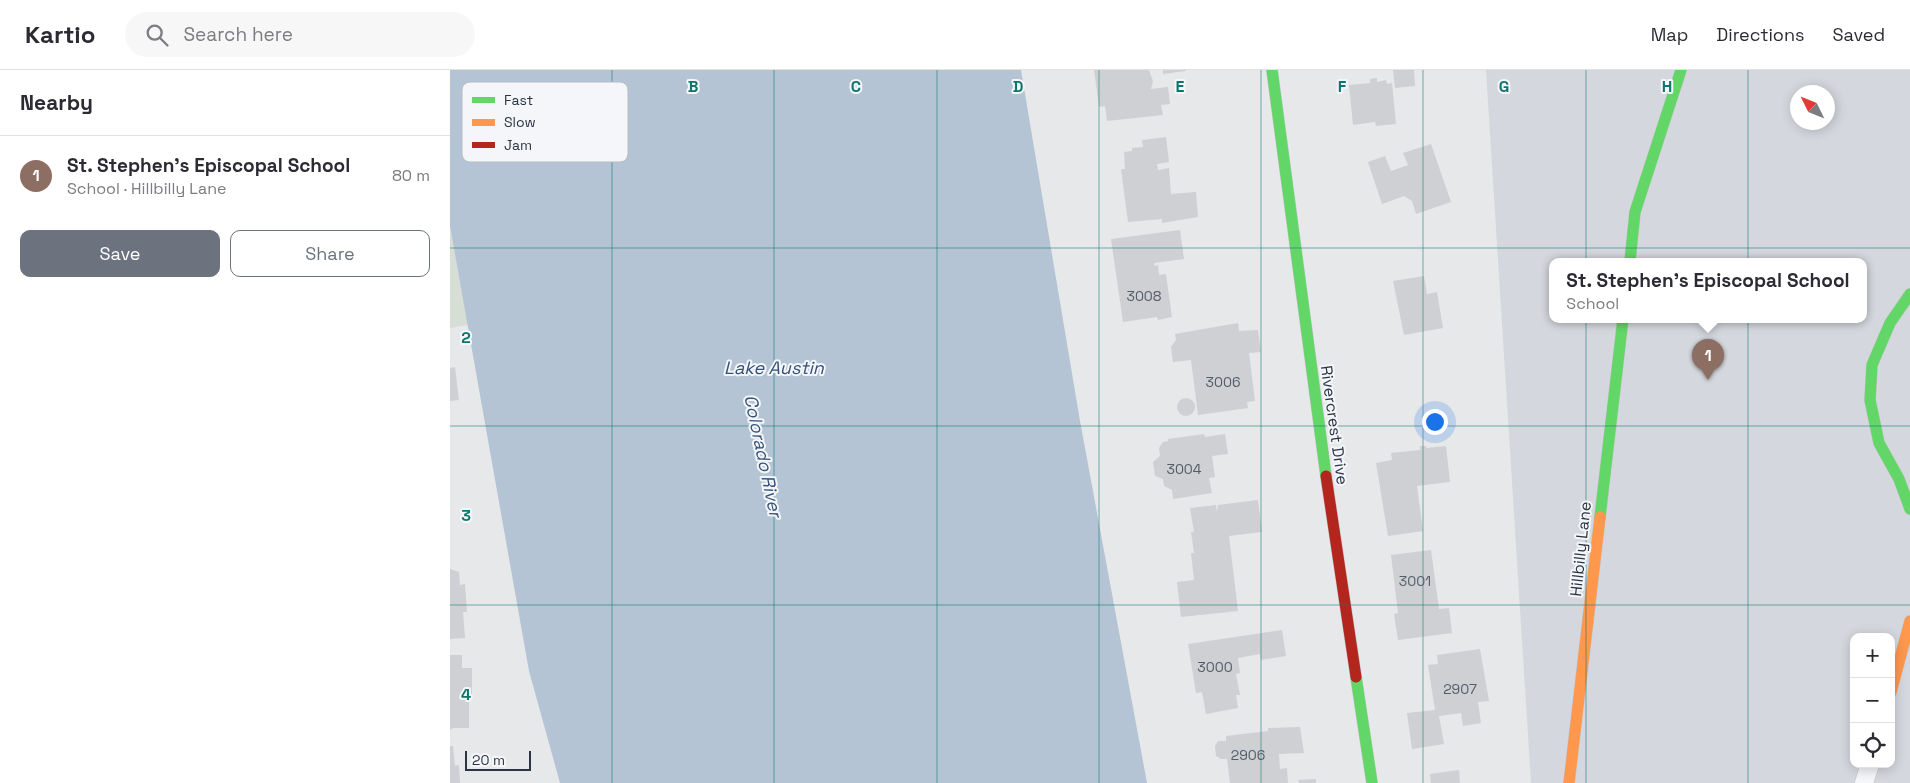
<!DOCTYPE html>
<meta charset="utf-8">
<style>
body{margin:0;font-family:"Space Grotesk",sans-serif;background:#f7f7f7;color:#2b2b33}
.controls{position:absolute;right:15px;bottom:15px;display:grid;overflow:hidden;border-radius:10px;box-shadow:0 2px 12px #0003}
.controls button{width:45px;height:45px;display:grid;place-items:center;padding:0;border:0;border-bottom:1px solid #e1e1e2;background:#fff;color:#2b2b33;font:25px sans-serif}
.compass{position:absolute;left:1340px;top:15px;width:45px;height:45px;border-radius:50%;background:#fff;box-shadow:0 2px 12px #0003;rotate:313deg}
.scale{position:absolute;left:15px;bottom:12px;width:66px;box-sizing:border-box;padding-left:5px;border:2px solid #2b3445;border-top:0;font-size:14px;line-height:18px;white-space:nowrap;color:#2b3445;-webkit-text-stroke:4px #f4f6f9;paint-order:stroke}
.you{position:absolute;left:984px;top:351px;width:18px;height:18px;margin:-12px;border:4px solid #fff;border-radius:50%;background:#1a73e8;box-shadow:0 0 0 8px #1a73e833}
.badge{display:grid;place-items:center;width:32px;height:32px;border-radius:50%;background:#6c737f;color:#fff;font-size:16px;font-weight:700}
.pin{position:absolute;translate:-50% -41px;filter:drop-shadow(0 1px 2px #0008)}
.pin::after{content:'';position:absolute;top:26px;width:18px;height:15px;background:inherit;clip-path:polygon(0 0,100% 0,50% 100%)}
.popup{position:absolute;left:1099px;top:188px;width:318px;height:65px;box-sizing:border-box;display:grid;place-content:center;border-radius:10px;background:#fff;filter:drop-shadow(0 1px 4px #0005);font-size:16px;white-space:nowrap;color:#7c7c81}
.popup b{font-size:19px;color:#2b2b33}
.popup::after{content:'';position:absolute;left:50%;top:100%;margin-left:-10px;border:10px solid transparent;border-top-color:#fff}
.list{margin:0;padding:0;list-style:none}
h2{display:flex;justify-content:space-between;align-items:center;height:65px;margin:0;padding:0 20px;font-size:21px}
h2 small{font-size:16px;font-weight:400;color:#7c7c81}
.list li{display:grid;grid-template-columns:32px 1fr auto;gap:15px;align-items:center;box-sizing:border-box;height:80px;padding:0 20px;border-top:1px solid #e1e1e2}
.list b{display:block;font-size:19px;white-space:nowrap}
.list p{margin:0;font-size:16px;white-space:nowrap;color:#7c7c81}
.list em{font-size:16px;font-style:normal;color:#7c7c81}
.actions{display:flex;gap:10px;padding:15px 20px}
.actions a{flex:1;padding:11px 0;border:1px solid #6c737f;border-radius:10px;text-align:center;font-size:18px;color:#6c737f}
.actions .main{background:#6c737f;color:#fff}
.icon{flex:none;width:28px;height:28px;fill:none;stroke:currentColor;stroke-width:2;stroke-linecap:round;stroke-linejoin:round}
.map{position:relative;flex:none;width:1460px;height:713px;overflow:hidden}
header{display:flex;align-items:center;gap:30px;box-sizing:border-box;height:70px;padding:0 25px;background:#fff;border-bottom:1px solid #e1e1e2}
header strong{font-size:24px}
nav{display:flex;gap:28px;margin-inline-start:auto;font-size:18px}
.search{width:350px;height:45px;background:#f7f7f7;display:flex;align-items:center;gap:12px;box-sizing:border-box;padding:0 18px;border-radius:28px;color:#7c7c81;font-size:19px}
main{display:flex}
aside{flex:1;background:#fff}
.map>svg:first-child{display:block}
</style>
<header>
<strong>Kartio</strong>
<div class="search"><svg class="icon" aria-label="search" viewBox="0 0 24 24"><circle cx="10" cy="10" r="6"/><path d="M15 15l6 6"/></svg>Search here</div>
<nav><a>Map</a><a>Directions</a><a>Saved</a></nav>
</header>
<main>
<aside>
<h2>Nearby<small></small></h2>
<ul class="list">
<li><span class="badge" style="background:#8d6e63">1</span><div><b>St. Stephen's Episcopal School</b><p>School · Hillbilly Lane</p></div><em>80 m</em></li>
</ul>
<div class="actions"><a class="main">Save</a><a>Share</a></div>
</aside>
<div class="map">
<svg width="1460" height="713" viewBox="0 0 1460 713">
<rect width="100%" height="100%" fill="#e6e8ea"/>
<!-- built -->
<path fill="#d4d7dd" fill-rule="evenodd" d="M1036 0H1460V713H1081ZM1348 22H1378V52H1348ZM1103 191H1413V249H1103ZM1404 567H1441V694H1404Z"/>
<!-- green -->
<path fill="#d6ded6" d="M0 156 18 255 0 258Z"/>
<!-- water -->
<path fill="#b4c4d5" d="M0 0H571L630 351 697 713H110L79 601 0 156Z"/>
<!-- building -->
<g fill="#ced0d3">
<path d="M644 0H699L703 11 701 19 718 17 720 34 711 35 713 45 657 51 655 36 649 37Z"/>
<path d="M713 0H736V1L713 4Z"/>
<path d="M943 0H964L965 16 945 18Z"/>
<path d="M927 8V12L936 10 937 14 942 13 946 54 926 56 925 52 903 55 899 15 920 13V9Z"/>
<path d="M716 67 719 92 707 94 708 100 719 98 721 124 746 122 748 147 712 153V149L678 152 671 99H675L674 82 682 81V78L693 77 692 70Z"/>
<path d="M981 74 1001 132 966 144 962 131 954 126 932 134 918 92 935 86 941 101 958 95 953 83Z"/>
<path d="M730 160 734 189 704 193 705 196 708 195 709 205 716 204 722 247 708 250 707 247 673 252 661 169Z"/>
<path d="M974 206 977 224 987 222 993 258 954 265 943 211Z"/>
<path d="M788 253 789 261 808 260 811 282 799 283 805 331 797 332 798 338 748 345 741 290 723 292 721 277 726 270 725 264Z"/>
<path d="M5 297 9 330 0 331V298Z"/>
<circle cx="736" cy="337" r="9"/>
<path d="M754 364 755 367 775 364 778 384 762 386 765 407 759 408 762 423 723 429 722 420 714 416 713 409 705 406 703 392 710 386 709 378 713 372 718 371V369Z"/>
<path d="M970 376H976V378L996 376 1000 412 967 416 973 461 938 466 926 393 942 390 941 383 970 380Z"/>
<path d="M808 430 812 462 779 466 788 541 731 547 727 512 744 510 741 483H744L741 462H744L740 438 766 435 767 442 768 435Z"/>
<path d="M981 480 989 539 999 538 1002 563 948 570 944 544 948 543 941 485Z"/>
<path d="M0 499 9 502 10 515 15 514 17 542H13L15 568 0 569Z"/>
<path d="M832 560 836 586 811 590 810 584 788 588 790 603 786 604 790 625H786L788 638 756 644 752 622 746 623 738 574Z"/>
<path d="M1030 579 1039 631 1028 632 1031 653 1013 656 1011 643 989 646 994 674 962 679 957 643 985 640 978 595 988 594 987 585Z"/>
<path d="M0 585H12V598H22V627H19V658H3L0 660Z"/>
<path d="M850 657 854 683 829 684 830 699 837 698 838 713H780L777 689H771L766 686 765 676 768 671H776V666L818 661V658Z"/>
<path d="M0 676H3L5 696 9 695 10 713H0Z"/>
<path d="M1009 700 1010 713H981L980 704Z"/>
<path d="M866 709V713H849L848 710Z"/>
</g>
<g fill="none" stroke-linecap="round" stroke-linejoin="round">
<defs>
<path id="street" d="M1414 713 1420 694"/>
<g id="fast">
<path d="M822 0 876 406"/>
<path d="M1180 191 1185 142 1231 0"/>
<path d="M1460 224 1440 253 1422 295 1420 330 1429 373 1449 409 1460 439"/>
<path d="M1150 447 1173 249"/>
<path d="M906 607 922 713"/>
</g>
<g id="slow">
<path d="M1441 622 1460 551"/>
<path d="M1119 713 1150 447"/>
</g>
<path id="jam" d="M876 406 906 607"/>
</defs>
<!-- street casing -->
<use href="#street" stroke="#c4c6c8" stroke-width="19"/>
<!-- fast casing -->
<use href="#fast" stroke="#c4c6c8" stroke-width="12"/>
<!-- slow casing -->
<use href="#slow" stroke="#c4c6c8" stroke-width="12"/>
<!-- jam casing -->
<use href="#jam" stroke="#c4c6c8" stroke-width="12"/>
<!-- street -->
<use href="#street" stroke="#f5f6f7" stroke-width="18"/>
<!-- fast -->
<use href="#fast" stroke="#63d668" stroke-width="11"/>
<!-- slow -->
<use href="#slow" stroke="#ff974d" stroke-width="11"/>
<!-- jam -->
<use href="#jam" stroke="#b3261e" stroke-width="11"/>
</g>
<!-- grid -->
<path fill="none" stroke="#0f766e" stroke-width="1" stroke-opacity="0.55" d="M162 0V713M324 0V713M487 0V713M649 0V713M811 0V713M973 0V713M1136 0V713M1298 0V713M0 178H1460M0 356H1460M0 535H1460"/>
<g text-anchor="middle" stroke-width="4" stroke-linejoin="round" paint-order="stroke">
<!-- number labels -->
<g font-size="14" fill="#545c69">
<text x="694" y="231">3008</text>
<text x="773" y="317">3006</text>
<text x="734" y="404">3004</text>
<text x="965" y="516">3001</text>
<text x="765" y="602">3000</text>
<text x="1010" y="624">2907</text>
<text x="798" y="690">2906</text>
</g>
<!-- street labels -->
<g font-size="16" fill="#2b3445" stroke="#f4f6f9">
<text transform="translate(885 355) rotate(82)" y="6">Rivercrest Drive</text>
<text transform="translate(1130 479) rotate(-84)" y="6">Hillbilly Lane</text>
</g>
<!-- water labels -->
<g font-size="18" font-style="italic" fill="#34527a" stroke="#f4f6f9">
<text x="324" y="304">Lake Austin</text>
<text transform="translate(313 386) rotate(78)" y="6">Colorado River</text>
</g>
</g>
<!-- legend -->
<rect x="12" y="12" width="166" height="80" rx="8" fill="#f4f6f9" stroke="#b8bcc3" stroke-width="1"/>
<rect x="22" y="27" width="23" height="6" fill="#63d668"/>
<rect x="22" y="49" width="23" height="7" fill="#ff974d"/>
<rect x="22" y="72" width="23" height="6" fill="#b3261e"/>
<g font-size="14" fill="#2b3445">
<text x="54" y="35">Fast</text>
<text x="54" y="57">Slow</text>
<text x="54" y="80">Jam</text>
</g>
<g font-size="16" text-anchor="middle" font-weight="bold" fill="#0f766e" stroke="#f4f6f9" stroke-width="4" stroke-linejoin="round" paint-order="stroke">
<text x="243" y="22">B</text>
<text x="406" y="22">C</text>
<text x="568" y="22">D</text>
<text x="730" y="22">E</text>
<text x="892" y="22">F</text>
<text x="1054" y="22">G</text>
<text x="1217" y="22">H</text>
<text x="16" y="273">2</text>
<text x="16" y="451">3</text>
<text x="16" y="630">4</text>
</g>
</svg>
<div class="controls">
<button>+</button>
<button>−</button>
<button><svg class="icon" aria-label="locate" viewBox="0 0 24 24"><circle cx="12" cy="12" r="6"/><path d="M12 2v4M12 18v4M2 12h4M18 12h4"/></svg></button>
</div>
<svg class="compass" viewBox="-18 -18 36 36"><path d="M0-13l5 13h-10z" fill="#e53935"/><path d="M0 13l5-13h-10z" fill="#7c7c81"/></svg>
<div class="scale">20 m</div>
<div class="you"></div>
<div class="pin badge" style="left:1258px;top:310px;background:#8d6e63">1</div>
<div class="popup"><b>St. Stephen's Episcopal School</b>School</div>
</div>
</main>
